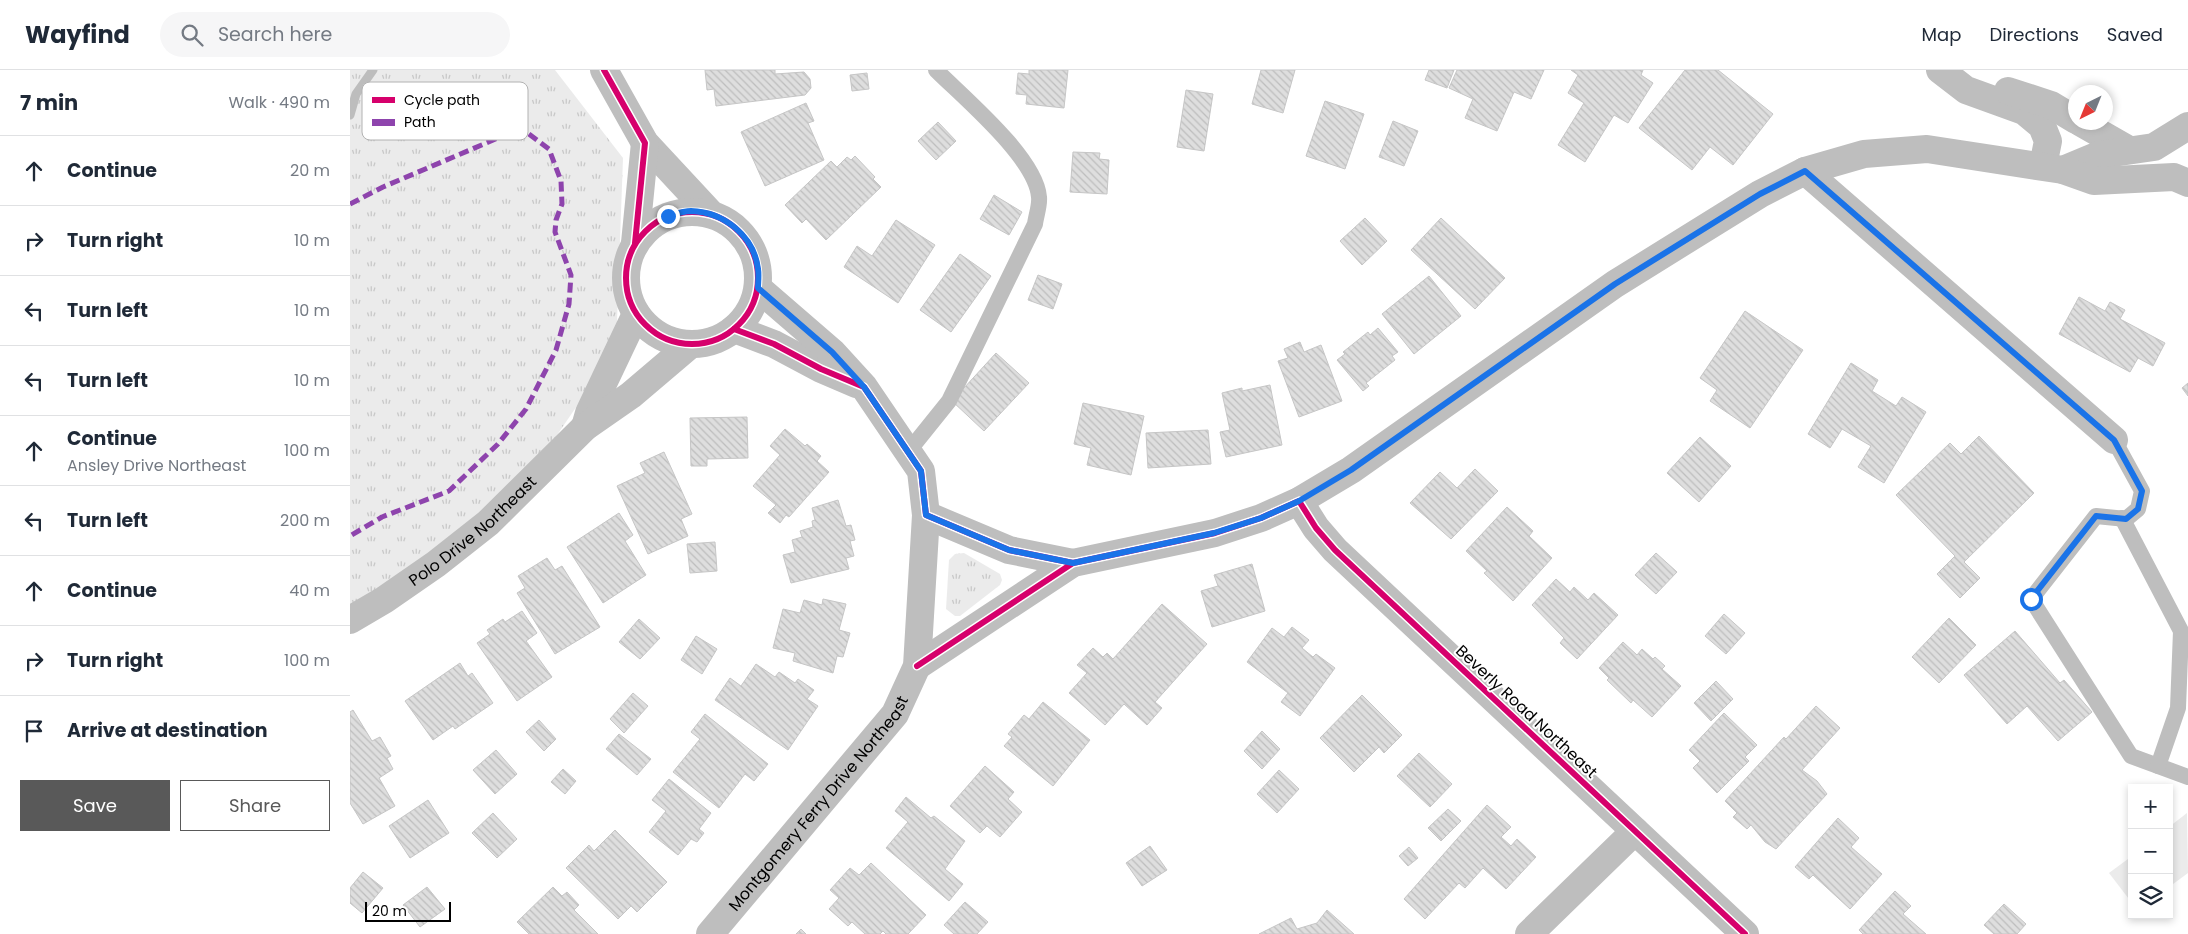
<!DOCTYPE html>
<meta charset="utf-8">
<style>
body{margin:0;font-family:Poppins,sans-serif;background:#f6f6f7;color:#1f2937}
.controls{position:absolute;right:15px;bottom:15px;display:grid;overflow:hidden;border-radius:0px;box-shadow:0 2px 8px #0003}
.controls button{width:45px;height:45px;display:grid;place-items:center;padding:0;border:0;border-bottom:1px solid #e0e1e3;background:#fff;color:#1f2937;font:25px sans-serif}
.compass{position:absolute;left:1718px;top:15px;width:45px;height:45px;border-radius:50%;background:#fff;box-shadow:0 2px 8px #0003;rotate:223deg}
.scale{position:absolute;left:15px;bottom:12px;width:86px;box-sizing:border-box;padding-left:5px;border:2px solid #000;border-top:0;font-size:14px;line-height:18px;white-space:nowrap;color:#000;-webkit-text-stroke:4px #fff;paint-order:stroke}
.stop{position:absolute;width:15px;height:15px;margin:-11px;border:4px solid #1a73e8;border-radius:50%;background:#fff}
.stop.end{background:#1a73e8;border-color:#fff;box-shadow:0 1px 5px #0008}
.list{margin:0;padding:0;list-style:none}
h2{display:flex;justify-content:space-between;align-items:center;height:65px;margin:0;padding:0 20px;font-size:21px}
h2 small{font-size:16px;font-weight:400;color:#747a83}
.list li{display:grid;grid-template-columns:32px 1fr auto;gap:15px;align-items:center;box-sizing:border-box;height:70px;padding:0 20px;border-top:1px solid #e0e1e3}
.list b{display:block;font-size:19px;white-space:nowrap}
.list p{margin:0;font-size:16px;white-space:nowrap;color:#747a83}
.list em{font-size:16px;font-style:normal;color:#747a83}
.actions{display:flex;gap:10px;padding:15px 20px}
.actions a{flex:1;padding:11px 0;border:1px solid #595959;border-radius:0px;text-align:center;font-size:18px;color:#595959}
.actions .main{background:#595959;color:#fff}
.icon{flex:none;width:28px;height:28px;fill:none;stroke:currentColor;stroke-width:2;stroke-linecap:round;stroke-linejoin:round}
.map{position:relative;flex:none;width:1838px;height:864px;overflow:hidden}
header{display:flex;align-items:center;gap:30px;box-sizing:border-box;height:70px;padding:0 25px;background:#fff;border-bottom:1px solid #e0e1e3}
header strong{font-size:24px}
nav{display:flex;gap:28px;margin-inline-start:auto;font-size:18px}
.search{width:350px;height:45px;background:#f6f6f7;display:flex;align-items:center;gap:12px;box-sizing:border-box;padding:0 18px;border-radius:28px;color:#747a83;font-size:19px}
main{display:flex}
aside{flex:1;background:#fff}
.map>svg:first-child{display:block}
</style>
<header>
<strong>Wayfind</strong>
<div class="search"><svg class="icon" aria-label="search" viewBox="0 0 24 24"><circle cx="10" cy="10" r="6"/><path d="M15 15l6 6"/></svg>Search here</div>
<nav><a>Map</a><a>Directions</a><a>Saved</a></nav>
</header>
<main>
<aside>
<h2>7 min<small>Walk · 490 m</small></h2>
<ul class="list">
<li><svg class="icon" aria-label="ahead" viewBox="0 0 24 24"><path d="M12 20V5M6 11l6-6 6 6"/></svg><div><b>Continue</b></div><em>20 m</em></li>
<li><svg class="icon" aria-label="right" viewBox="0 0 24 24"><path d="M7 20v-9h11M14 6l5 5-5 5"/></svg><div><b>Turn right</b></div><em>10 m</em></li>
<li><svg class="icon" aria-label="left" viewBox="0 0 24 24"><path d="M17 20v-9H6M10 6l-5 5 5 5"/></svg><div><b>Turn left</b></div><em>10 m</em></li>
<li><svg class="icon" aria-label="left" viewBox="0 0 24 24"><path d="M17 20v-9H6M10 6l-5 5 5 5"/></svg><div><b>Turn left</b></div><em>10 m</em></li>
<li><svg class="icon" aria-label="ahead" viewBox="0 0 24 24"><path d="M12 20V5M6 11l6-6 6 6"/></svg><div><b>Continue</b><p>Ansley Drive Northeast</p></div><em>100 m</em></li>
<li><svg class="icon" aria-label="left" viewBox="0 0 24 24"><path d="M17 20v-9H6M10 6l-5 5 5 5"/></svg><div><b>Turn left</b></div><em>200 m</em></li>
<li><svg class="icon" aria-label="ahead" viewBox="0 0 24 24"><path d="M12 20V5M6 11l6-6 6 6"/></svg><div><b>Continue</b></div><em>40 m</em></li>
<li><svg class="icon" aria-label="right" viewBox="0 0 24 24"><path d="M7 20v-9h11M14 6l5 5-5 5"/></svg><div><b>Turn right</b></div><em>100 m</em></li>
<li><svg class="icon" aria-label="arrive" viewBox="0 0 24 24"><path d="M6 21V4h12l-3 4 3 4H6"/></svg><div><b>Arrive at destination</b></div></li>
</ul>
<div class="actions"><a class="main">Save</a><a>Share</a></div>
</aside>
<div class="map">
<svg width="1838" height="864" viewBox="0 0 1838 864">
<defs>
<pattern id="grass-tufts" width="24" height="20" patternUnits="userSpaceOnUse" patternTransform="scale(1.25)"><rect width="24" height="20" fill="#ebebeb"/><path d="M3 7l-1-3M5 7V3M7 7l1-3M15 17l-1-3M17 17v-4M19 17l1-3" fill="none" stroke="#c8c8c8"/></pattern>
<pattern id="building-back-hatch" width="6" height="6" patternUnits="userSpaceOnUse" patternTransform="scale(1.25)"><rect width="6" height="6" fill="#dedede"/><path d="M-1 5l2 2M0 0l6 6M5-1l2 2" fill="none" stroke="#bdbdbd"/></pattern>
</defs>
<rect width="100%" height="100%" fill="#fff"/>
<!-- grass -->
<g fill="url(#grass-tufts)">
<path d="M0 0H205L273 88 266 279 181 403 0 547Z"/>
<path d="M614 483 650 504 652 510 650 515 610 546H605L596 539 599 490 605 484Z"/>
</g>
<!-- pitch -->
<g fill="#ebebeb">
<path d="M1837 743 1838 803 1819 817V757Z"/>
<path d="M1782 786V833L1759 803Z"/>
</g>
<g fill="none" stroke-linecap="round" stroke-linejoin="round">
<!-- stream -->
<path stroke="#bdbdbd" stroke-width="9" d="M0 45 6 24 23 0"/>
</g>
<!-- building -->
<g fill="url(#building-back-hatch)" stroke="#c6c6c6">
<path d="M355 0H425V4L454 2 460 9 461 18 455 25 366 36 364 19 357 20Z"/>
<path d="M679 0H718L714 38 676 34 677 25 666 24 668 3 679 4Z"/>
<path d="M911 0H945L933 43 902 34Z"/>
<path d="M1079 0H1104L1097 18 1075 10Z"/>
<path d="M1107 0H1194L1181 29 1164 22 1147 61 1115 48 1123 29 1099 18Z"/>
<path d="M1221 0H1293L1291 5 1303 13 1278 53 1264 45 1235 92 1208 75 1234 33 1218 23 1228 5Z"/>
<path d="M1335 0H1368L1423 44 1383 95 1360 77 1342 100 1289 58Z"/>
<path d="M517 3 519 19 502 21 500 5Z"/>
<path d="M836 20 863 24 854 81 827 77Z"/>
<path d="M975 31 1014 44 995 99 956 86Z"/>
<path d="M456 33 464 51 458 53 474 90 415 116 391 62Z"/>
<path d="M1043 51 1068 61 1054 96 1029 87Z"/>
<path d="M588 52 606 71 586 90 568 71Z"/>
<path d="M723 82 750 83 749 89 759 90 757 124 720 122Z"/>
<path d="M505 86 525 107 523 109 531 117 476 170 456 149 452 153 435 135 481 91 487 97 497 87 501 90Z"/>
<path d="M644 125 672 142 659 165 630 149Z"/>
<path d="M1015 148 1037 171 1012 195 990 171Z"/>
<path d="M1091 148 1155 208 1125 239 1061 180Z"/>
<path d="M546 150 585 175 548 233 494 197 507 176 522 186Z"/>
<path d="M610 184 641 206 601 262 570 240Z"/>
<path d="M688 205 712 214 703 239 678 230Z"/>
<path d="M1079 206 1111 246 1064 284 1032 244Z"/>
<path d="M1729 227 1755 241 1760 232 1775 240 1770 249 1815 273 1803 296 1788 288 1780 302 1709 264Z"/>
<path d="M1395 241 1453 280 1400 358 1360 331 1367 320 1350 308Z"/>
<path d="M1028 258 1048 282 1042 286 1045 290 1016 313 1019 316 1013 321 987 290 995 284 993 282 1018 262 1020 265Z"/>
<path d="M950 272 954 282 971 275 992 331 949 347 928 291 938 288 934 279Z"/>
<path d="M646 283 679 313 634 361 602 331Z"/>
<path d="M1501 293 1528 310 1522 321 1546 336 1552 327 1576 342 1534 413 1508 397 1521 376 1492 359 1480 378 1458 364Z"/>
<path d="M1838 313V326L1832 318Z"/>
<path d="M920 315 932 375 876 387 870 362 880 360 872 323 892 318V321Z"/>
<path d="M733 333 794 346 781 405 737 395 741 378 724 374Z"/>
<path d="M397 347 398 388 357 389V396H341L340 348Z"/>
<path d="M435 359 455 376 457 374 471 386 467 391 479 402 439 447 436 445 430 453 418 443 426 435 403 416 430 385 420 376Z"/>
<path d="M858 360 861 394 798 398 796 363Z"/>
<path d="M1629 366 1684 423 1614 492 1630 508 1610 528 1587 504 1605 486 1546 425 1600 373 1611 384Z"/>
<path d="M1350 367 1381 396 1349 432 1317 403Z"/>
<path d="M314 382 342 444 331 449 338 466 298 484 267 416 295 403 290 393Z"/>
<path d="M1125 399 1148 421 1101 469 1060 433 1090 402 1107 418Z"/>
<path d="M488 430 496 456 501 455 505 470 500 471 504 486 496 488 499 499 441 513 433 485 445 482 442 470 452 467 450 461 463 457 462 451 465 450 462 438Z"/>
<path d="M1157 437 1183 461 1179 466 1202 488 1163 531 1134 503 1137 501 1116 481Z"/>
<path d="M269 443 283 465 275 471 296 505 253 533 217 477Z"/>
<path d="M365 472 367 501 340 503 337 474Z"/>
<path d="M1306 483 1327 502 1306 524 1285 505Z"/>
<path d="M197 488 205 500 212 496 250 557 205 584 167 523 175 518 168 506Z"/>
<path d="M902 494 915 541 862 557 851 521 868 516 864 505Z"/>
<path d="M1206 509 1220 522 1224 517 1238 530 1244 523 1268 545 1227 589 1210 573 1214 568 1182 535Z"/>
<path d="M473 529 496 534 489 560 500 563 493 587 487 586 483 603 443 591 445 583 423 578 433 539 450 543 454 530 472 535Z"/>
<path d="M812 534 857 574 805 632 812 638 797 655 774 634 755 655 719 623 737 603 727 595 743 578 753 587 757 583 763 589Z"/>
<path d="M172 541 187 563 176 571 202 607 167 631 127 573 140 564 137 560 153 549 155 552Z"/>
<path d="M1374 544 1395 563 1376 584 1355 566Z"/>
<path d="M1599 548 1626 575 1589 613 1562 587Z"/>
<path d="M289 549 310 568 290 589 269 572Z"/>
<path d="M942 557 959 570 952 578 963 587 966 584 985 598 950 646 931 632 938 623 897 592 922 558 934 567Z"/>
<path d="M1665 561 1710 613 1714 610 1742 642 1708 671 1677 636 1657 654 1614 605Z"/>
<path d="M346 566 367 579 352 604 331 590Z"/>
<path d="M1273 572 1287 585 1292 579 1303 589 1305 587 1315 596 1312 599 1331 616 1302 647 1283 630 1281 633 1257 610 1259 608 1249 598Z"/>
<path d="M110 593 118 606 122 603 143 633 105 659 103 656 83 670 55 631Z"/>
<path d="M406 594 425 607 429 602 445 613 448 609 464 620 457 629 468 636 438 680 365 630 380 608 391 616Z"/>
<path d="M1366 611 1383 629 1361 651 1344 633Z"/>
<path d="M283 623 298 636 274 663 260 649Z"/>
<path d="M1012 625 1052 665 1034 683 1029 677 1004 702 970 668Z"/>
<path d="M693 632 740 670 703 716 654 676 662 667 658 664 674 645 679 649Z"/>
<path d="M1466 636 1490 658 1452 700 1467 711 1477 724 1426 779 1415 772 1401 755 1397 759 1383 747 1387 743 1375 731 1434 667 1436 669Z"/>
<path d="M3 640 22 671 30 667 41 686 37 688 43 699 29 708 45 736 13 754 0 733V642Z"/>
<path d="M1374 643 1407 675 1395 687 1399 691 1367 723 1343 698 1350 691 1339 680Z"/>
<path d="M355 644 418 694 404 711 395 704 369 738 323 702 350 669 341 662Z"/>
<path d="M189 650 206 669 194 681 176 662Z"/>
<path d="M912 661 930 679 912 699 894 681Z"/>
<path d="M269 664 301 689 287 705 256 679Z"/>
<path d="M146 680 167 704 145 724 123 700Z"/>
<path d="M1069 683 1102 714 1080 737 1047 706Z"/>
<path d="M635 696 664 722 658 729 672 742 650 767 637 756 630 763 600 736Z"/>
<path d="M213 699 226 711 215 724 201 712Z"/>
<path d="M929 700 949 719 927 743 907 724Z"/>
<path d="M319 709 361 743 349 759 354 763 347 772 341 769 328 785 299 762 316 741 302 730Z"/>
<path d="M556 727 581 748 584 746 615 771 595 799 613 814 599 831 536 778 558 752 545 741Z"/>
<path d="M78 730 99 763 60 788 39 756Z"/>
<path d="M1137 735 1161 757 1151 767 1161 776 1167 769 1186 787 1156 819 1133 798 1115 818 1109 813 1075 849 1054 829Z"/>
<path d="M1098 739 1111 751 1091 771 1078 758Z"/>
<path d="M143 743 167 769 147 788 122 763Z"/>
<path d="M1488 748 1509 768 1501 777 1532 804 1500 839 1463 805 1459 809 1445 797Z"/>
<path d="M265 760 317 812 287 842 281 836 268 849 216 798 239 775 244 781Z"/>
<path d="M800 776 817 800 792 816 776 793Z"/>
<path d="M1059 777 1068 788 1058 796 1049 786Z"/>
<path d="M521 793 576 845 558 864H536L533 861 530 864H515L502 852 498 856 479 839 489 828 480 820 500 798 509 805Z"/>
<path d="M13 802 33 818 12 843 0 833V818Z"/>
<path d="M77 817 95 839 70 857 53 835Z"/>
<path d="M203 817 212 826 217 822 229 835 224 840 248 864H179L167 852Z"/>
<path d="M1545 821 1561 836 1553 844 1576 864H1513L1509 860Z"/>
<path d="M615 832 638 852 627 864H604L594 855Z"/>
<path d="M1654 834 1676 854 1667 864H1644L1634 855Z"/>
<path d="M977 840 1004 864H909L941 848 947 859 967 853Z"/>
<path d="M451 859 456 864H446Z"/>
</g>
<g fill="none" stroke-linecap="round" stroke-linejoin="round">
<!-- lane -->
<g stroke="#bebebe" stroke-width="16">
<path d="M1764 370 1792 421 1788 439 1776 449 1746 446 1681 529 1781 686 1838 707"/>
<path d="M558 382 599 331 685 154C686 146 690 135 689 127 686 88 614 28 586 0"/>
<path d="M1772 448 1831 561 1828 638 1808 696"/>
</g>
<!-- street -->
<g stroke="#bebebe" stroke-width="28">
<path d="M254 0 295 73 361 144"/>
<path d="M1590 0 1616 20 1674 41 1692 56 1698 71 1693 96"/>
<path d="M1658 21 1701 35 1726 50"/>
<path d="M1730 52 1779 80"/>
<path d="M1713 100 1749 85 1804 77 1838 56"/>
<path d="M1455 101 1764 370"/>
<circle cx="342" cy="208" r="66"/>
<path d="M285 173 295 73"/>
<path d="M384 259 424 274 471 299 506 314"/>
<path d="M235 357 239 343 286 244"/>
<path d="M949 431 966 458 985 480 1395 864"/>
<path d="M576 445 659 480 723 493"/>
<path id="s1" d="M0 550 34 530 86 494 138 453 235 357 281 325 341 274"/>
<path d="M567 596 723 493 865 463 911 448 949 431 1001 400 1265 214 1410 124 1455 101 1514 84 1577 79 1713 100 1744 111 1824 107 1838 113"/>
<path id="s2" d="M360 864 545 644 567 596 576 445 571 401 514 317 482 282 408 218"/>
<path d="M1179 864 1285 761"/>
</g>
<!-- quiet -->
<path stroke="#8e44ad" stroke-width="5" stroke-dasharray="10 5" stroke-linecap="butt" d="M0 134 33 117 155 65 175 61 199 79 211 111 212 134 206 150 205 162 221 205 219 234 206 280 176 339 148 374 99 421 32 447 0 466"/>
<defs>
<g id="cycleway">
<path d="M254 0 295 73 285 173"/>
<circle cx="342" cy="208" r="66"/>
<path d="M384 259 424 274 471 299 514 317 571 401 576 445 659 480 723 493"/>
<path d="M567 596 723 493 865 463 911 448 949 431 966 458 985 480 1395 864"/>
</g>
</defs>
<!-- cycleway casing -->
<use href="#cycleway" stroke="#fff" stroke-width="9"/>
<!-- cycleway -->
<use href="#cycleway" stroke="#d6006c" stroke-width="6"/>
</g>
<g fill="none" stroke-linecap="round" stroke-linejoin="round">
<!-- route -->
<path stroke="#1a73e8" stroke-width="6" d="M318 146C325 144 334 141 341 141 374 142 404 166 408 199 409 205 408 212 408 218L482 282 514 317 571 401 576 445 659 480 723 493 864 463 911 448 949 431 1001 400 1265 214 1410 124 1455 101 1764 370 1792 421 1788 439 1776 449 1746 446 1681 529"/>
</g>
<g text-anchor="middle" stroke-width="4" stroke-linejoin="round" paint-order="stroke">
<!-- street labels -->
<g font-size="16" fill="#000" stroke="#fff">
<text dy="6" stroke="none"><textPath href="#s1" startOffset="152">Polo Drive Northeast</textPath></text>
<text transform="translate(1177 641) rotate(43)" y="6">Beverly Road Northeast</text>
<text dy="6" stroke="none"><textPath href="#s2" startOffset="170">Montgomery Ferry Drive Northeast</textPath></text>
</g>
</g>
<!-- legend -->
<rect x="12" y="12" width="166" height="58" rx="8" fill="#fff" stroke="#b2b2b2" stroke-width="1"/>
<rect x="22" y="27" width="23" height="6" fill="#d6006c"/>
<rect x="22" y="49" width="23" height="7" fill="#8e44ad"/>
<g font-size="14" fill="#000">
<text x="54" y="35">Cycle path</text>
<text x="54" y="57">Path</text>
</g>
</svg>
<div class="controls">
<button>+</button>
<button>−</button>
<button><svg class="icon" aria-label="layers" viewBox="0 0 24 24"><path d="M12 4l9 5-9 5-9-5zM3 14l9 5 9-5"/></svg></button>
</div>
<svg class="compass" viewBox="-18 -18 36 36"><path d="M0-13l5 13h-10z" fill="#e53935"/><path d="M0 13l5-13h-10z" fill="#747a83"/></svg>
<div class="scale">20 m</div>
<div class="stop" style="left:1681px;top:529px"></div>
<div class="stop end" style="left:318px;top:146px"></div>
</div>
</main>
